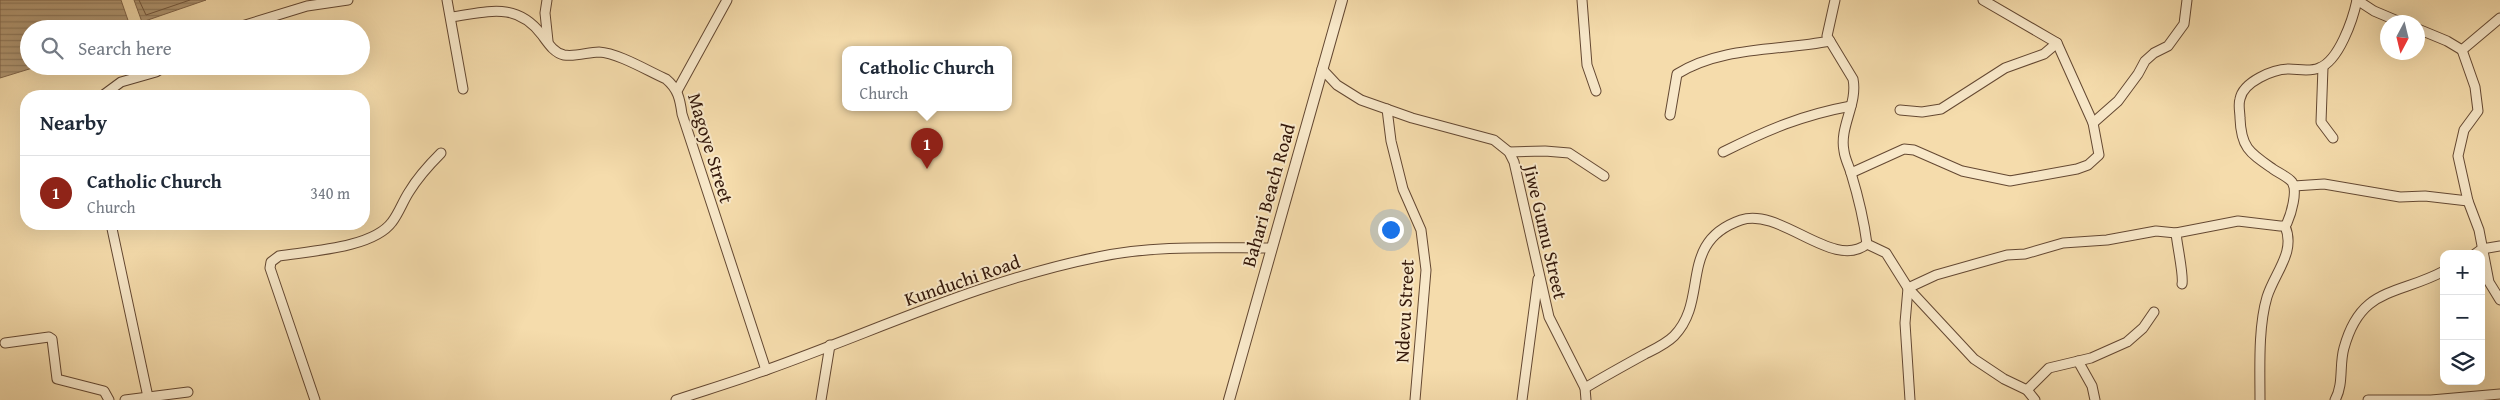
<!DOCTYPE html>
<meta charset="utf-8">
<style>
body{margin:0;font-family:"Gentium Book Plus",serif;background:#f6f6f7;color:#1f2937}
.controls{position:absolute;right:15px;bottom:15px;display:grid;overflow:hidden;border-radius:10px;box-shadow:0 5px 20px #0002}
.controls button{width:45px;height:45px;display:grid;place-items:center;padding:0;border:0;border-bottom:1px solid #e0e1e3;background:#fff;color:#1f2937;font:25px sans-serif}
.compass{position:absolute;left:2380px;top:15px;width:45px;height:45px;border-radius:50%;background:#fff;box-shadow:0 5px 20px #0002;rotate:187deg}
.you{position:absolute;left:1390px;top:229px;width:18px;height:18px;margin:-12px;border:4px solid #fff;border-radius:50%;background:#1a73e8;box-shadow:0 0 0 8px #1a73e833}
.badge{display:grid;place-items:center;width:32px;height:32px;border-radius:50%;background:#8f2418;color:#fff;font-size:16px;font-weight:700}
.pin{position:absolute;translate:-50% -41px;filter:drop-shadow(0 1px 2px #0008)}
.pin::after{content:'';position:absolute;top:26px;width:18px;height:15px;background:inherit;clip-path:polygon(0 0,100% 0,50% 100%)}
.popup{position:absolute;left:842px;top:46px;width:170px;height:65px;box-sizing:border-box;display:grid;place-content:center;border-radius:10px;background:#fff;filter:drop-shadow(0 1px 4px #0005);font-size:16px;white-space:nowrap;color:#747a83}
.popup b{font-size:19px;color:#1f2937}
.popup::after{content:'';position:absolute;left:50%;top:100%;margin-left:-10px;border:10px solid transparent;border-top-color:#fff}
.list{margin:0;padding:0;list-style:none}
h2{display:flex;justify-content:space-between;align-items:center;height:65px;margin:0;padding:0 20px;font-size:21px}
h2 small{font-size:16px;font-weight:400;color:#747a83}
.list li{display:grid;grid-template-columns:32px 1fr auto;gap:15px;align-items:center;box-sizing:border-box;height:75px;padding:0 20px;border-top:1px solid #e0e1e3}
.list b{display:block;font-size:19px;white-space:nowrap}
.list p{margin:0;font-size:16px;white-space:nowrap;color:#747a83}
.list em{font-size:16px;font-style:normal;color:#747a83}
.icon{flex:none;width:28px;height:28px;fill:none;stroke:currentColor;stroke-width:2;stroke-linecap:round;stroke-linejoin:round}
.map{position:relative;flex:none;width:2500px;height:400px;overflow:hidden}
.search{position:absolute;background:#fff;box-shadow:0 5px 20px #0002;left:20px;top:20px;width:350px;height:55px;display:flex;align-items:center;gap:12px;box-sizing:border-box;padding:0 18px;border-radius:28px;color:#747a83;font-size:19px}
.panel{position:absolute;background:#fff;box-shadow:0 5px 20px #0002;left:20px;top:90px;width:350px;height:140px;border-radius:20px}
.map>svg:first-child{display:block}
</style>
<div class="map">
<svg width="2500" height="400" viewBox="0 0 2500 400">
<defs>
<pattern id="water-rules" width="6" height="5" patternUnits="userSpaceOnUse" patternTransform="scale(1.25)"><rect width="6" height="5" fill="#b39975"/><path d="M0 2.5h6" fill="none" stroke="#927c5e"/></pattern>
</defs>
<rect width="100%" height="100%" fill="#f5dcac"/>
<filter id="stains"><feTurbulence type="fractalNoise" baseFrequency=".004" numOctaves="4"/><feColorMatrix values="0 0 0 0 .2 0 0 0 0 .09 0 0 0 0 .02 0 0 0 .5 -.17"/></filter>
<radialGradient id="worn" r=".72"><stop offset=".6" stop-color="#630" stop-opacity="0"/><stop offset="1" stop-color="#630" stop-opacity=".3"/></radialGradient>
<!-- water -->
<g fill="url(#water-rules)" stroke="#80654a">
<path d="M0 0H121L131 29H29V66H39L0 78Z"/>
<path d="M134 0H206L142 22Z"/>
</g>
<g fill="none" stroke-linecap="round" stroke-linejoin="round">
<!-- shore -->
<path stroke="#73583f" stroke-width="1" d="M139 0 146 15 190 0"/>
<defs>
<g id="minor">
<path d="M447 0 463 89"/>
<path d="M547 0 545 13 548 41"/>
<path d="M1582 0 1587 65 1596 91"/>
<path d="M1835 0 1827 36 1853 79C1858 104 1839 127 1844 151 1845 159 1849 166 1851 173 1858 196 1864 221 1867 244L1886 253 1908 288 1974 359 2004 379 2027 390 2035 400"/>
<path d="M2357 0 2374 11 2400 22"/>
<path d="M451 17C488 12 516 1 542 35 548 43 554 53 564 55 576 57 588 52 599 52 618 53 648 71 666 79 678 89 680 99 682 114L766 370"/>
<path d="M232 29 307 6 348 0"/>
<path d="M2418 29 2447 41 2462 50 2500 18"/>
<path d="M2462 50 2475 87 2478 111 2464 130 2458 156 2468 201 2479 230 2489 282 2500 300"/>
<path d="M2323 67 2321 122 2333 138"/>
<path d="M1322 69 1337 85 1361 100 1412 118 1494 140 1509 152 1514 162 1549 317 1585 388 1586 400"/>
<path d="M677 91 727 0"/>
<path d="M102 96 121 82 156 72 166 66"/>
<path d="M1387 109 1391 141 1403 189 1421 230 1426 270 1415 400"/>
<path d="M1900 110 1922 112 1941 109 2005 68 2044 54 2057 43"/>
<path d="M1670 115 1677 74C1722 46 1779 51 1830 41"/>
<path d="M2093 123 2118 101 2138 74 2145 61 2154 53 2168 46 2184 24 2187 0"/>
<path d="M1509 152 1545 151 1569 153 1604 176"/>
<path d="M1723 152C1767 130 1802 115 1851 106"/>
<path d="M1851 173 1904 149 1914 150 1962 171 2010 181 2077 169 2088 165 2099 155 2093 123 2057 43 1983 0"/>
<path d="M2294 186 2324 184 2400 197 2425 196 2468 201"/>
<path d="M111 224 148 397"/>
<path d="M2475 254 2482 249 2500 246"/>
<path d="M2182 284C2184 276 2177 245 2176 233L2238 221 2280 226H2285L2287 223C2291 214 2298 191 2292 182 2288 177 2279 173 2273 169 2250 153 2241 148 2240 118 2240 112 2238 105 2240 99 2243 82 2273 69 2289 69 2298 69 2310 72 2319 68 2339 61 2353 19 2357 0"/>
<path d="M5 343 49 337 52 339 57 379 104 391 109 400"/>
<path d="M2078 361 2092 386 2095 400"/>
<path d="M1585 388C1605 376 1625 365 1645 354 1655 349 1666 344 1674 336 1710 299 1677 242 1741 220 1781 207 1833 271 1867 244"/>
<path d="M2027 390 2049 368 2091 358 2127 342 2143 328 2154 312"/>
<path d="M125 400 188 392"/>
<path d="M315 400 270 268 271 262 279 256C310 251 373 248 392 222 399 213 403 201 409 192 418 177 429 165 441 153"/>
<path d="M676 400C706 390 736 381 766 370 876 331 982 280 1098 257 1154 245 1213 248 1271 248"/>
<path d="M821 400 830 345"/>
<path d="M1522 400 1538 279"/>
<path d="M1910 400 1905 323 1908 288 1936 275 2007 255 2025 254 2063 243 2107 240 2156 231 2176 233"/>
<path d="M2260 400C2260 369 2258 327 2267 297 2275 272 2296 252 2285 226"/>
<path d="M2335 400C2344 384 2339 365 2344 348 2361 286 2397 296 2444 271"/>
<path d="M2368 400H2431L2500 394"/>
</g>
<path id="tertiary" d="M1229 400 1342 0"/>
</defs>
<!-- minor casing -->
<use href="#minor" stroke="#644832" stroke-width="11"/>
<!-- tertiary casing -->
<use href="#tertiary" stroke="#644832" stroke-width="12"/>
<!-- minor -->
<use href="#minor" stroke="#f8e8c9" stroke-width="9"/>
<!-- tertiary -->
<use href="#tertiary" stroke="#f8e8c9" stroke-width="10"/>
</g>
<g text-anchor="middle" stroke-width="4" stroke-linejoin="round" paint-order="stroke">
<!-- street labels -->
<g font-size="19" fill="#331709" stroke="#f8e8c9">
<text transform="translate(711 148) rotate(73)" y="7">Magoye Street</text>
<text transform="translate(1268 195) rotate(-74)" y="7">Bahari Beach Road</text>
<text transform="translate(1546 232) rotate(77)" y="7">Jiwe Gumu Street</text>
<text transform="translate(962 280) rotate(-19)" y="7">Kunduchi Road</text>
<text transform="translate(1404 311) rotate(-87)" y="7">Ndevu Street</text>
</g>
</g>
<rect width="100%" height="100%" filter="url(#stains)"/>
<rect width="100%" height="100%" fill="url(#worn)"/>
</svg>
<div class="controls">
<button>+</button>
<button>−</button>
<button><svg class="icon" aria-label="layers" viewBox="0 0 24 24"><path d="M12 4l9 5-9 5-9-5zM3 14l9 5 9-5"/></svg></button>
</div>
<svg class="compass" viewBox="-18 -18 36 36"><path d="M0-13l5 13h-10z" fill="#e53935"/><path d="M0 13l5-13h-10z" fill="#747a83"/></svg>
<div class="you"></div>
<div class="pin badge" style="left:927px;top:169px">1</div>
<div class="popup"><b>Catholic Church</b>Church</div>
<div class="search"><svg class="icon" aria-label="search" viewBox="0 0 24 24"><circle cx="10" cy="10" r="6"/><path d="M15 15l6 6"/></svg>Search here</div>
<section class="panel">
<h2>Nearby<small></small></h2>
<ul class="list">
<li><span class="badge">1</span><div><b>Catholic Church</b><p>Church</p></div><em>340 m</em></li>
</ul>
</section>
</div>
